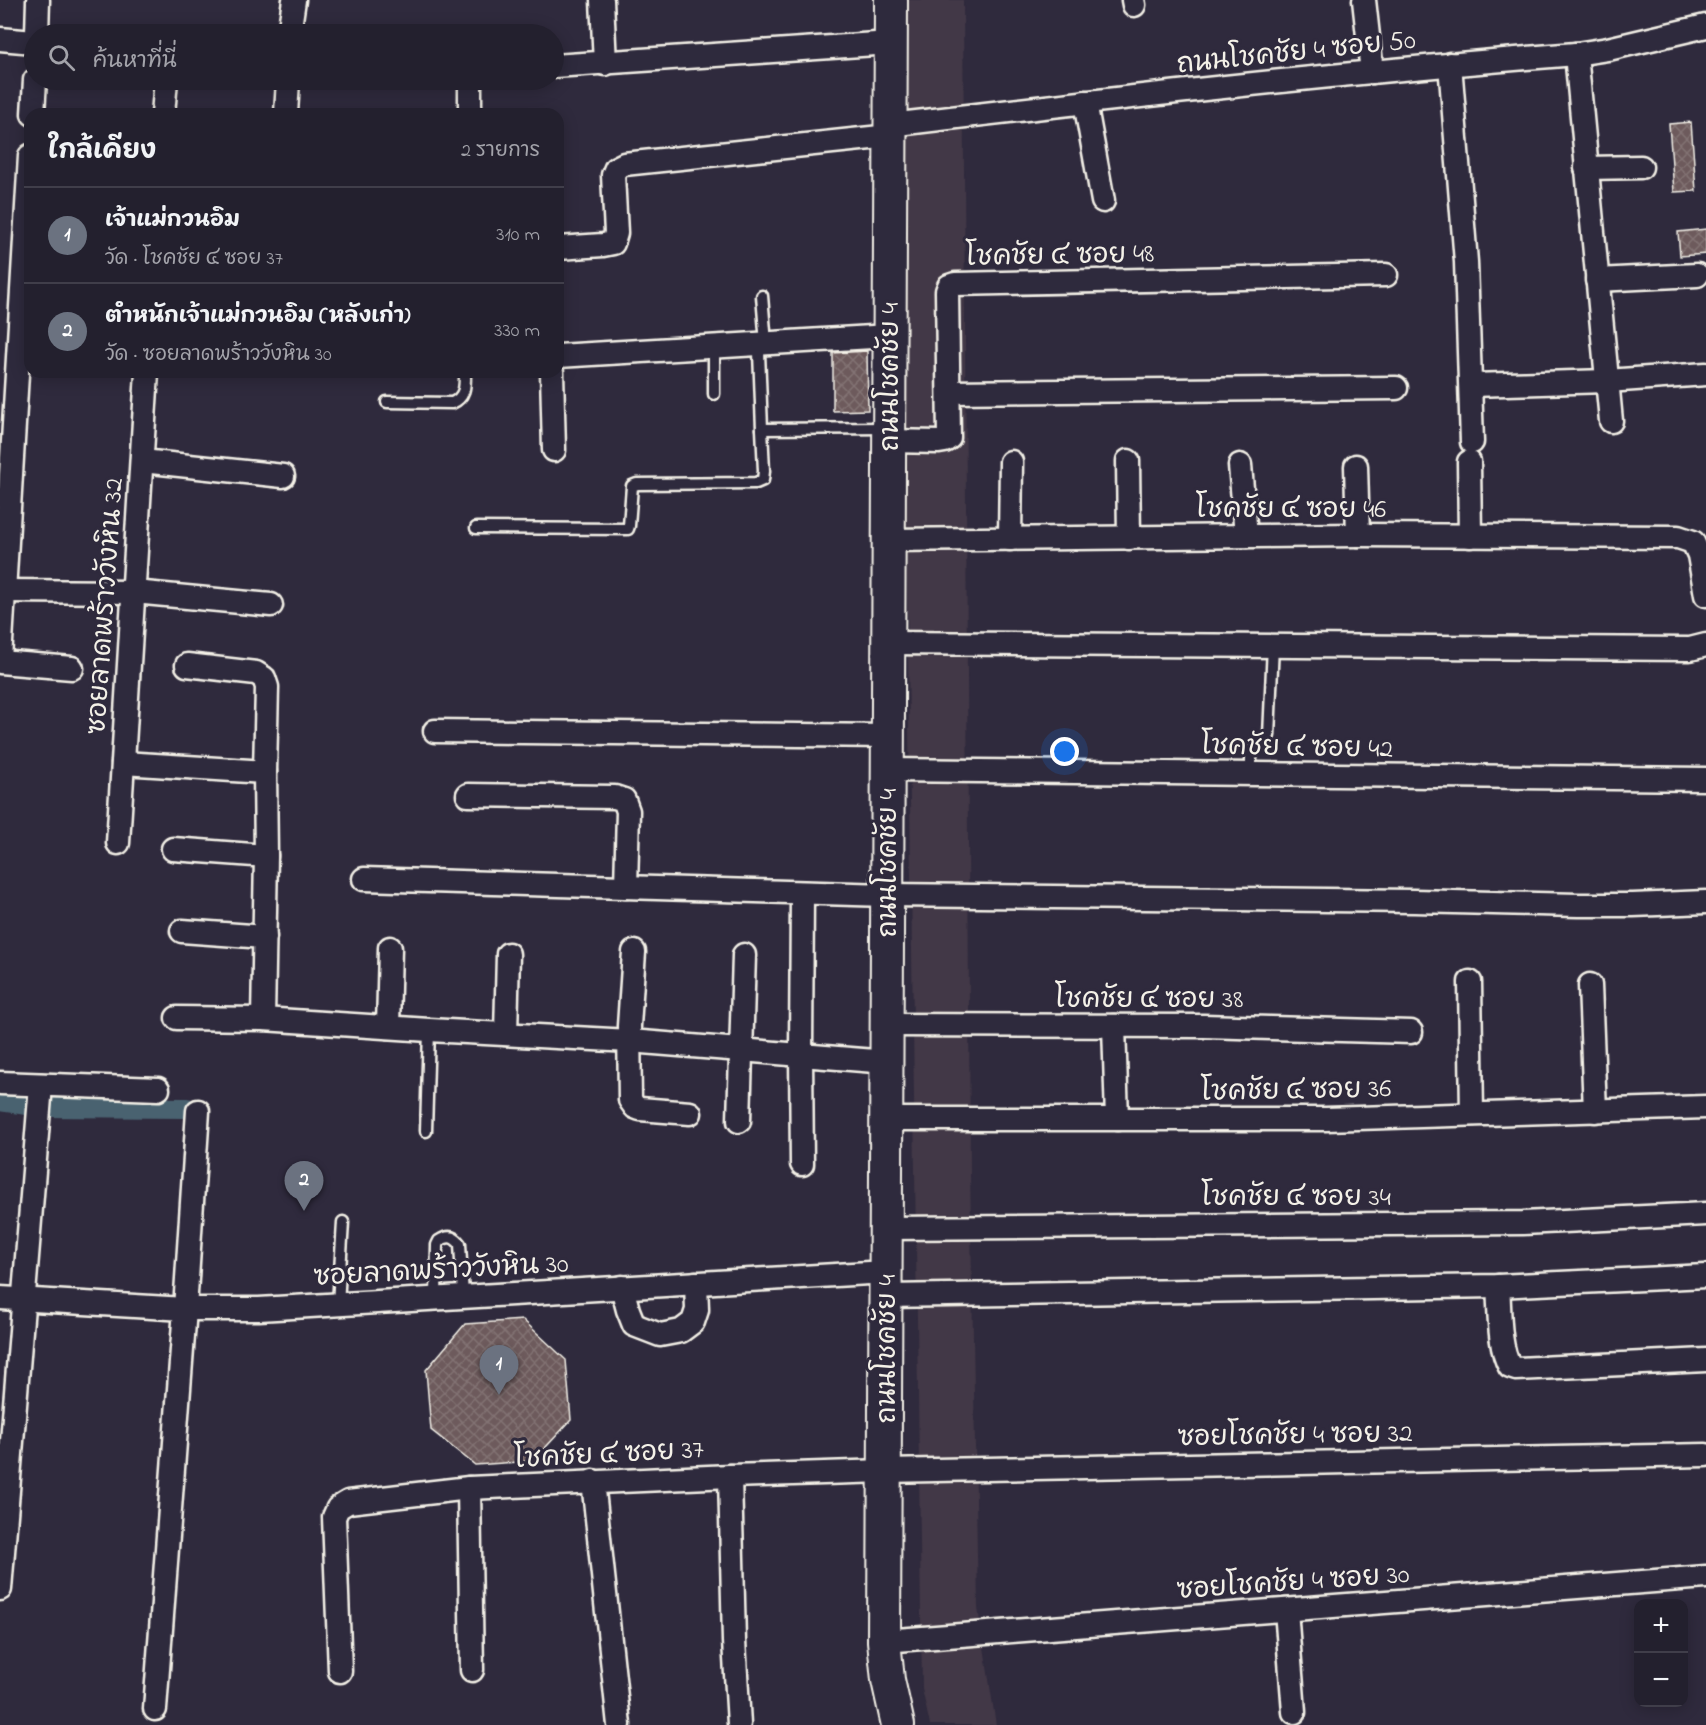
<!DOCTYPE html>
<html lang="th">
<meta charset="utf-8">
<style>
body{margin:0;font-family:"Indie Flower","Playpen Sans Thai",sans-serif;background:#2b2836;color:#f1f3f6}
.controls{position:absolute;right:18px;bottom:18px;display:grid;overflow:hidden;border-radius:12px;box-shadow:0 3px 15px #0003}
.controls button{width:54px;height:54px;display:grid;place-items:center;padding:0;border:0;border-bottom:2px solid #403e4a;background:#23202e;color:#f1f3f6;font:30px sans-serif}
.you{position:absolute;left:1065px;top:752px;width:21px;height:21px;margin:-15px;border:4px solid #fff;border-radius:50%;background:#1a73e8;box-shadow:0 0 0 9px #1a73e833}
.badge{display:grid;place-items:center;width:39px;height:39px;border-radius:50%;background:#ffd166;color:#fff;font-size:20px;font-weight:700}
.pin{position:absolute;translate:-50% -50px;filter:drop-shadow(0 2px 3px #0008)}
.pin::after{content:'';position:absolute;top:32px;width:21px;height:18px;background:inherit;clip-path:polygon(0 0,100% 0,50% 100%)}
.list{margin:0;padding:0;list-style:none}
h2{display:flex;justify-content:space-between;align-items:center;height:78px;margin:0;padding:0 24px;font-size:26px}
h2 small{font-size:20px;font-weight:400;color:#a3a3aa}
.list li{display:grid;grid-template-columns:39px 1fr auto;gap:18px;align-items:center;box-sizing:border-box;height:96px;padding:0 24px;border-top:2px solid #403e4a}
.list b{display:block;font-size:22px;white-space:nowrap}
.list p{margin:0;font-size:20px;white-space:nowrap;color:#a3a3aa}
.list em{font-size:20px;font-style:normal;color:#a3a3aa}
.icon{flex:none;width:33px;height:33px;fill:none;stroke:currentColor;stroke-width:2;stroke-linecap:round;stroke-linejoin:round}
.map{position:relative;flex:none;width:1706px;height:1725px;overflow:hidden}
.search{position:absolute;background:#23202e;box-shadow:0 3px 15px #0003;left:24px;top:24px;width:540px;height:66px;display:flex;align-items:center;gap:15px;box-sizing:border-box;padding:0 21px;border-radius:33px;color:#a3a3aa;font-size:22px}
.panel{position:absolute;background:#23202e;box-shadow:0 3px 15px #0003;left:24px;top:108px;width:540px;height:270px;border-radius:18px}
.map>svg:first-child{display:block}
</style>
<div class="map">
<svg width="1706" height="1725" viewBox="0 0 1706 1725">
<defs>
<pattern id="building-cross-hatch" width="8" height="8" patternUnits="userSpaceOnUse" patternTransform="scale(1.5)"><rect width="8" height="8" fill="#6d5a5b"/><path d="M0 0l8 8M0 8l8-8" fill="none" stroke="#827273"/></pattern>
</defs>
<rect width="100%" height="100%" fill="#2f2a3d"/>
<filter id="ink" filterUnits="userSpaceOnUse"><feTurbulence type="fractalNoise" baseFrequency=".0167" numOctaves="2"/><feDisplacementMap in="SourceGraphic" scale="12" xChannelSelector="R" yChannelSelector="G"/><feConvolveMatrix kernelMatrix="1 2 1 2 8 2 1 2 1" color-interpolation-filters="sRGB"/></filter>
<g filter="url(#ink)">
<!-- built -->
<path fill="#423846" d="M902 0H963L970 1173 978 1608 996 1725H930L922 1689 903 286Z"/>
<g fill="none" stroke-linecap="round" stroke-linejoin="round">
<!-- canal -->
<path stroke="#496270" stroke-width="20" d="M0 1101 41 1107 187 1108"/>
</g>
<!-- building -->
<g fill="url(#building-cross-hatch)" stroke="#f4f1e8" stroke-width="1.5">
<path d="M1691 122 1696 191 1674 192 1669 124Z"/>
<path d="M1706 229V254L1680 256 1678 232Z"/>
<path d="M867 351 868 410 833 411V353Z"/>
<path d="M523 1320 566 1360 571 1420 533 1461 475 1465 431 1430 426 1370 465 1324Z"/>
</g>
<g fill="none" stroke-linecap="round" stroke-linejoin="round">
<defs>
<g id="lane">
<path d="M762 296 766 343"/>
<path d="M714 347V394"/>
<path d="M759 352 762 429 886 428"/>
<path d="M387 402 452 403C466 397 465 385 465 372"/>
<path d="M476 528 628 529 629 526 632 486 637 484 756 483 763 480 764 471 762 429"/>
<path d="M1251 774V751L1269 736 1273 645"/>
<path d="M426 1131 429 1030"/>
<path d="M436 1298 437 1245 439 1241C448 1235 454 1236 460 1244L463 1296"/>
<path d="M338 1304 343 1222"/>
</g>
<g id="street">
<path d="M602 0 605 64"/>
<path d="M1133 0 1134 5"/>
<path d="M1364 0 1372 72"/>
<path d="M37 34 38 0"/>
<path d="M289 34 294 0"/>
<path d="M0 39 34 42"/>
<path d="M1576 54 1611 421"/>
<path d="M1450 64 1466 262 1472 442"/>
<path d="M554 66 890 43"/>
<path d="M470 80V114"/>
<path d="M1085 102 1103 201"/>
<path d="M33 114 35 80"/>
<path d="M163 114 166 80"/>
<path d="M286 114 288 80"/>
<path d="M890 125C1118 98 1347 72 1576 54L1608 49 1706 26"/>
<path d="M1586 168 1641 167"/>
<path d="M558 248 603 245 613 243 616 233 613 175 616 168 624 164 890 136"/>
<path d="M1597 280 1697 275"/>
<path d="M558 356 889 336"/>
<path d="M552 372 554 450"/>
<path d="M1471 385 1607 381 1706 374"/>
<path d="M949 392 1396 388"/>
<path d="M889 441 939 442 945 441 949 438 947 291 949 286 955 284 1386 275"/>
<path d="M142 461 283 476"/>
<path d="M1128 461 1129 538"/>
<path d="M1469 462 1470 536"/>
<path d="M1240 465 1246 536"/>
<path d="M1356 466 1358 535"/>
<path d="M1010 539 1011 462"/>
<path d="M889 540 1358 535 1678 537 1693 542 1699 555 1706 595"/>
<path d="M3 591 134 592 271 605"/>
<path d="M888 643 1690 649 1706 645"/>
<path d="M0 659 30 156"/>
<path d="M0 662 72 668"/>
<path d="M187 665 256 673 264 678 267 687 265 772 266 856 263 1019"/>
<path d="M435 731 888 736"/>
<path d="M123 763 265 772"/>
<path d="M888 770 1706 779"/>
<path d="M468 795 615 797 624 800 628 811 626 887"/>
<path d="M118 843 147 372"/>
<path d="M173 849 266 856"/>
<path d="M364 879 887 895 1414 901 1578 905H1633L1706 902"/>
<path d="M182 931 265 937"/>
<path d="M634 952 629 1026 630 1100 635 1107 640 1109 690 1113"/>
<path d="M1470 982 1472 1114"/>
<path d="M1590 985 1595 1111"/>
<path d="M177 1018 263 1019 429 1030 630 1041 887 1062"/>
<path d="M887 1025 1204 1026 1411 1032"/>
<path d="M1114 1026 1117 1119"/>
<path d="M388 1027 390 948"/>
<path d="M506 1034 508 954"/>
<path d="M0 1083 158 1089"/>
<path d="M887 1119H1326L1706 1107"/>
<path d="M739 1121 744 955"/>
<path d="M802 1164 801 1055 802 893"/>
<path d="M886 1228 1523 1223 1706 1214"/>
<path d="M1498 1286C1500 1310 1498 1346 1510 1367L1516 1369 1706 1360"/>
<path d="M622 1287 628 1310 634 1325 660 1335 681 1331 693 1322 697 1310 696 1283"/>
<path d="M886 1296 1498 1286 1706 1276"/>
<path d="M0 1298 185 1309H259L886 1272"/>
<path d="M730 1476 734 1641 739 1724"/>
<path d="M593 1481 619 1725"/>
<path d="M469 1488 472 1670"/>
<path d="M0 1589 41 1085"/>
<path d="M1286 1610 1294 1712"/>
<path d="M884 1641 1706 1577"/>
<path d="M340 1671 334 1517 338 1508 348 1502 469 1488 730 1476 885 1471 1706 1455"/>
<path d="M155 1709 185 1309 198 1111"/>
</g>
<path id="secondary" d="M891 0 884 1641 888 1680 898 1725"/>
</defs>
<!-- lane casing -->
<use href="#lane" stroke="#f4f1e8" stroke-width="15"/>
<!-- street casing -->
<use href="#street" stroke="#f4f1e8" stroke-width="27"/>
<!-- secondary casing -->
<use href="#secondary" stroke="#f4f1e8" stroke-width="36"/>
<!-- lane -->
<use href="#lane" stroke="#2f2a3d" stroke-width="10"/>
<!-- street -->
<use href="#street" stroke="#2f2a3d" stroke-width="22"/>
<!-- secondary -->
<use href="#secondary" stroke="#2f2a3d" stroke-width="32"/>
</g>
</g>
<g text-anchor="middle" stroke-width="6" stroke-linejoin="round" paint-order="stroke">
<!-- street labels -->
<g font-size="27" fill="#f4f1e8" stroke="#2f2a3d">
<text transform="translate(1296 51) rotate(-6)" y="9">ถนนโชคชัย 4 ซอย 50</text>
<text transform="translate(1060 254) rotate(-1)" y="9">โชคชัย ๔ ซอย 48</text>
<text transform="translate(889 377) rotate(-90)" y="9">ถนนโชคชัย 4</text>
<text x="1291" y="517">โชคชัย ๔ ซอย 46</text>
<text transform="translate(104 606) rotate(-86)" y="9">ซอยลาดพร้าววังหิน 32</text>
<text transform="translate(1297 746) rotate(1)" y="9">โชคชัย ๔ ซอย 42</text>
<text transform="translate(887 863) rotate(-90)" y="9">ถนนโชคชัย 4</text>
<text x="1149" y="1007">โชคชัย ๔ ซอย 38</text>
<text transform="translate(1296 1089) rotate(-1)" y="9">โชคชัย ๔ ซอย 36</text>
<text x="1296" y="1205">โชคชัย ๔ ซอย 34</text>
<text transform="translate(441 1269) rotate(-3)" y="9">ซอยลาดพร้าววังหิน 30</text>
<text transform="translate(886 1349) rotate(-90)" y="9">ถนนโชคชัย 4</text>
<text transform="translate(1295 1434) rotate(-1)" y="9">ซอยโชคชัย 4 ซอย 32</text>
<text transform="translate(609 1453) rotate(-3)" y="9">โชคชัย ๔ ซอย 37</text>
<text transform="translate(1293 1581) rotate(-4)" y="9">ซอยโชคชัย 4 ซอย 30</text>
</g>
</g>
</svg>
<div class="controls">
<button>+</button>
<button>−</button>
</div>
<div class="you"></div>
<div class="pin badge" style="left:499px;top:1395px;background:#6b7280">1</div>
<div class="pin badge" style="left:304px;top:1211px;background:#6b7280">2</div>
<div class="search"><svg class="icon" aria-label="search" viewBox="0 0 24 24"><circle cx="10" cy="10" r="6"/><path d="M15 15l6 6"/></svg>ค้นหาที่นี่</div>
<section class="panel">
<h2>ใกล้เคียง<small>2 รายการ</small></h2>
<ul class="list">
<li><span class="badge" style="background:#6b7280">1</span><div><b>เจ้าแม่กวนอิม</b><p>วัด · โชคชัย ๔ ซอย 37</p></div><em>310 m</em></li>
<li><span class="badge" style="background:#6b7280">2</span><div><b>ตำหนักเจ้าแม่กวนอิม (หลังเก่า)</b><p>วัด · ซอยลาดพร้าววังหิน 30</p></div><em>330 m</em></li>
</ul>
</section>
</div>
